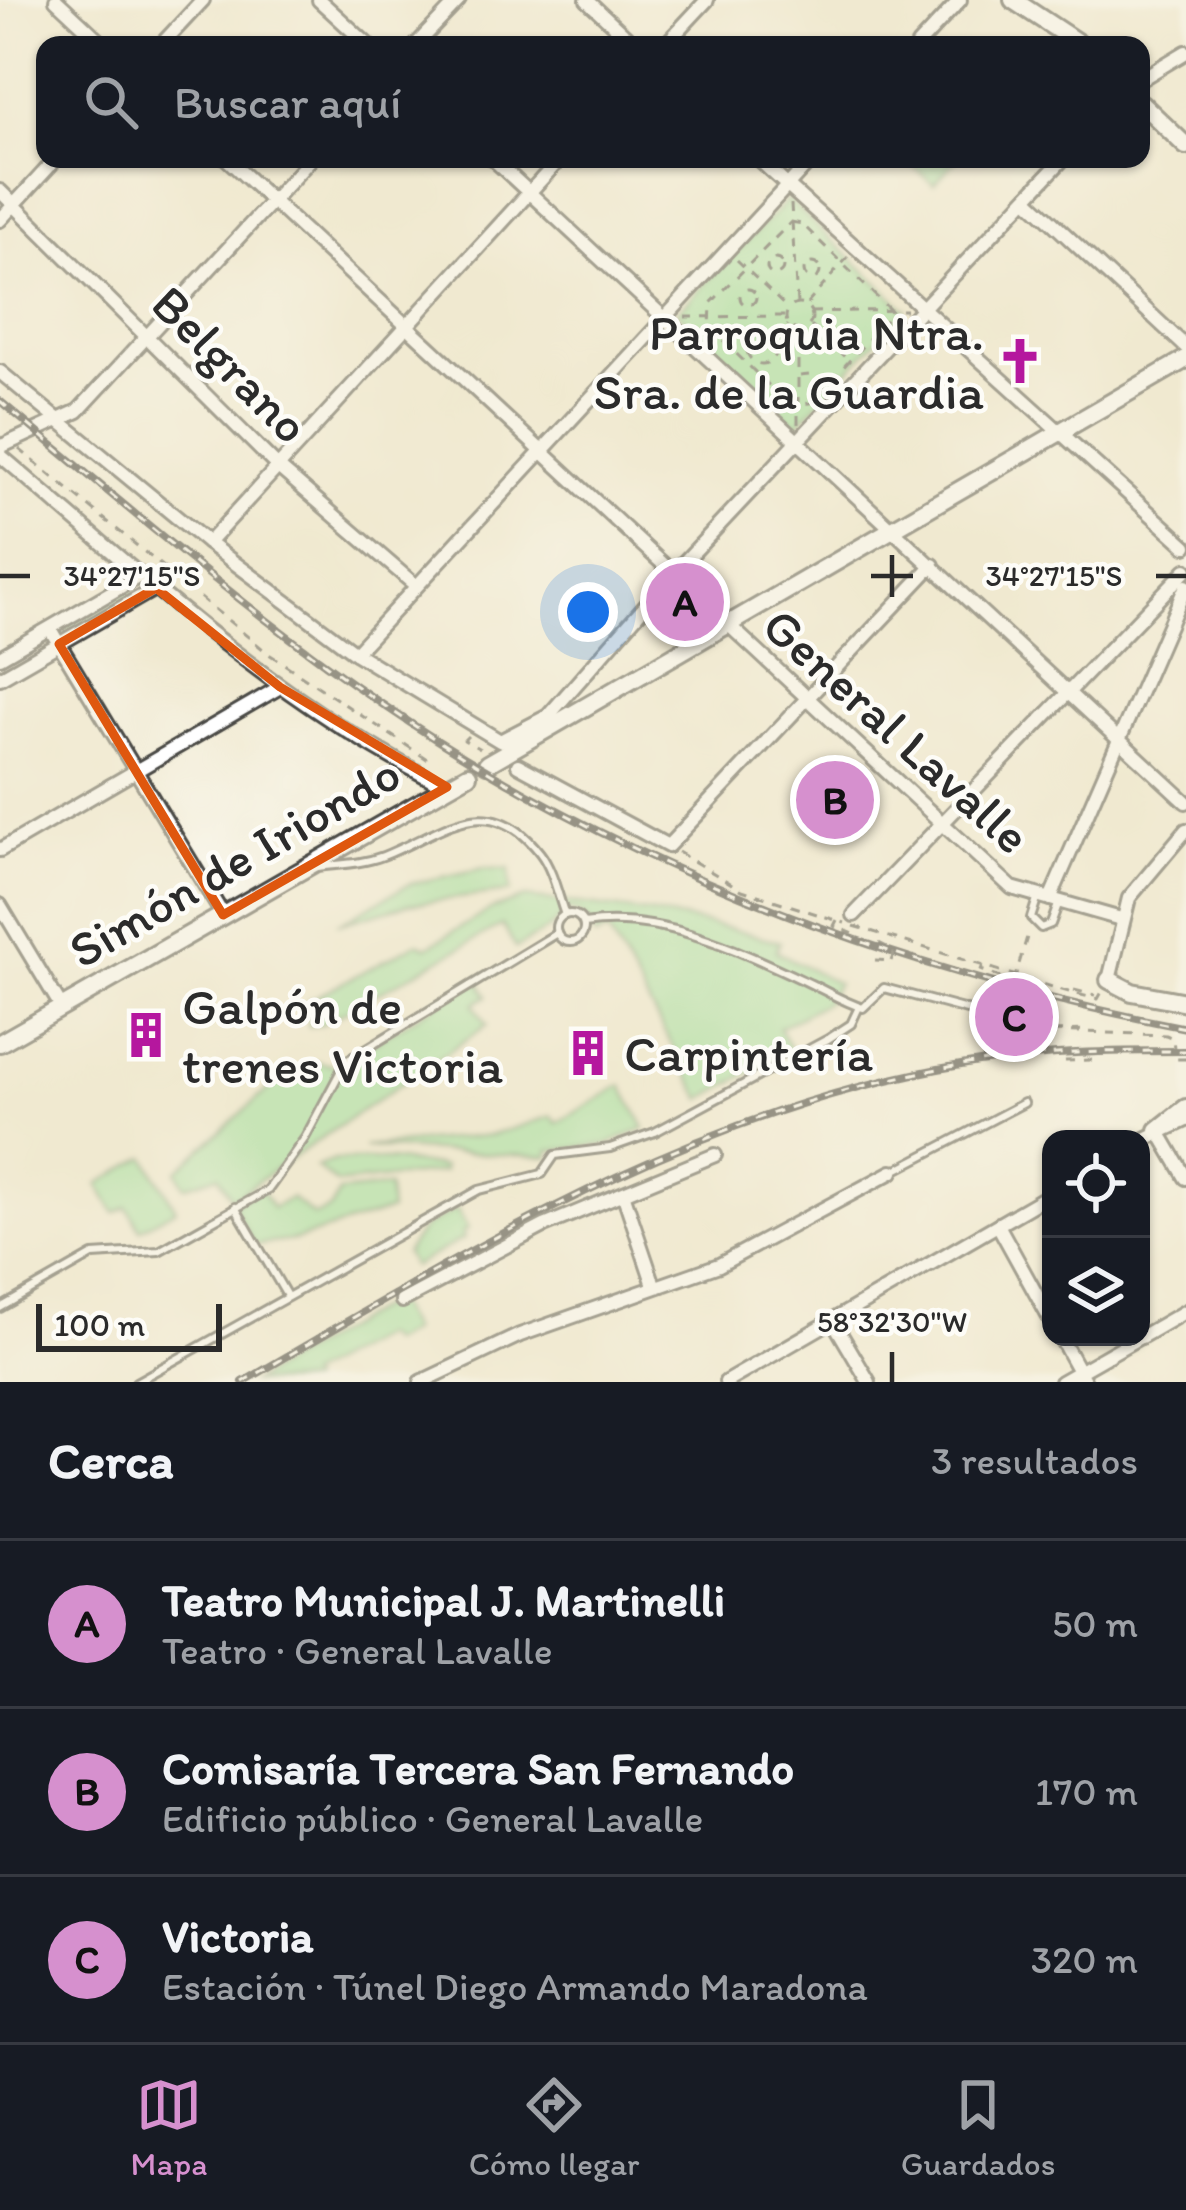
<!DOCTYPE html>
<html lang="es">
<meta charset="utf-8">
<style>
body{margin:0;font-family:Itim,sans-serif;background:#242831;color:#f1f3f6}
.controls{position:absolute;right:36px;bottom:36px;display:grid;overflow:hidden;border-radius:24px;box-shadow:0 3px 9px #0004}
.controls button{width:108px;height:108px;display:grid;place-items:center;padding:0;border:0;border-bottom:3px solid #363941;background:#171b24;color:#f1f3f6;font:60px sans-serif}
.scale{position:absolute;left:36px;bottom:30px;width:186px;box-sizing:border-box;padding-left:12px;border:6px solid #2b2b2b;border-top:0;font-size:33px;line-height:42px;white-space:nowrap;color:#2b2b2b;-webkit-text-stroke:9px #fdfcf7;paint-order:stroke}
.you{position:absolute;left:588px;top:612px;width:42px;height:42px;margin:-30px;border:9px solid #fff;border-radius:50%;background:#1a73e8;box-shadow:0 0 0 18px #1a73e833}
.badge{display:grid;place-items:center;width:78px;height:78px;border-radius:50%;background:#d690ce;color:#111;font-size:39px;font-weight:700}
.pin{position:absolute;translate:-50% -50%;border:6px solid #fff;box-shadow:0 3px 12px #0006}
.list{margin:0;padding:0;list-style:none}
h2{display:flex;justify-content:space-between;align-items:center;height:156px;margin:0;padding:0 48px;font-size:51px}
h2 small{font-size:39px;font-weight:400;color:#9ea1a6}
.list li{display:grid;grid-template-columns:78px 1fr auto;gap:36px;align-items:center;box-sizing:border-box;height:168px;padding:0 48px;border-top:3px solid #363941}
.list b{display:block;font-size:45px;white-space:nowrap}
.list p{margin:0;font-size:39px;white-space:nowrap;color:#9ea1a6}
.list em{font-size:39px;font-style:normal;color:#9ea1a6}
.icon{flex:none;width:66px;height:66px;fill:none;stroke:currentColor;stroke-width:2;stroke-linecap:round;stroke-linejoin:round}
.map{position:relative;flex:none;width:1186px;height:1382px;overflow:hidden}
.search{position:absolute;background:#171b24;box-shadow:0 3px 9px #0004;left:36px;right:36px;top:36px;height:132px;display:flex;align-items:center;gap:30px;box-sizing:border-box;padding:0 42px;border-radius:24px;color:#9ea1a6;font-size:45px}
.sheet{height:660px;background:#171b24}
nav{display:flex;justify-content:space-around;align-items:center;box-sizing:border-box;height:168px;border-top:3px solid #363941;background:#171b24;font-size:33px;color:#9ea1a6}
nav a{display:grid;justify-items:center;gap:6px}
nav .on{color:#d690ce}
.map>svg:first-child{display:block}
</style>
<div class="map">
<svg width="1186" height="1382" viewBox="0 0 1186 1382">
<rect width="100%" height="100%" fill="#fdfcf7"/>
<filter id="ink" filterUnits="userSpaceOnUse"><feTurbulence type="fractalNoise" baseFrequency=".00833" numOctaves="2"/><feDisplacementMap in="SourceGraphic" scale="24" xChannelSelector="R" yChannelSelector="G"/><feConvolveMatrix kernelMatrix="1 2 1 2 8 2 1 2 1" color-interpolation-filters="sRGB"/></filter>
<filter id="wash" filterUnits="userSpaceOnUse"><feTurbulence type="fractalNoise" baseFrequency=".004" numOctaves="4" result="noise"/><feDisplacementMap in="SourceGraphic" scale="48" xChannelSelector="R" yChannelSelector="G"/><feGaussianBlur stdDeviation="2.7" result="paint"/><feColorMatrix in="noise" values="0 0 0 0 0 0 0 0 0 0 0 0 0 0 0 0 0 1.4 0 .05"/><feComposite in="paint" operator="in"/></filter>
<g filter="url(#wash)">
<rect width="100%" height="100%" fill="#f0e9d0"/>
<!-- green -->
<g fill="#96de98" stroke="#608462" stroke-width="3">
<path d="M919 159H957L934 184 913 166Z"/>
<path d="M788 199 906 309 796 426 677 312Z"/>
<path d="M131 585 135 594 65 634 60 630Z"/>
<path d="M484 868 509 869 510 892 408 904 337 924 410 884Z"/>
<path d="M525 898C612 907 695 917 780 942L776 951 837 983 826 1002 779 1028 791 1050 702 1099 608 931 595 937 584 917 569 910 552 927 516 948 502 925 320 1025 309 1026 308 1001 417 943 427 947 492 909Z"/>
<path d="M478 979 487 996 474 1004 487 1025 232 1199 218 1175 185 1186 177 1171 291 1069 299 1076 318 1062 335 1066Z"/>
<path d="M622 1085 645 1128 609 1144 549 1151V1157L363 1147 492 1135 552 1116 557 1123Z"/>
<path d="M146 1157 176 1209 140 1229 127 1207 115 1213 98 1184Z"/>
<path d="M334 1160H390L443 1167V1172L337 1184 316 1167Z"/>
<path d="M388 1187 390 1211 295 1240 254 1245 232 1205 260 1188 272 1208 291 1198 314 1216 331 1209 339 1192Z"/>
<path d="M457 1209 468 1229 462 1232 464 1238 412 1267 405 1253 423 1228Z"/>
<path d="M393 1300 411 1331 390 1343 381 1336 307 1376 309 1382H252Z"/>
</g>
</g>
<g filter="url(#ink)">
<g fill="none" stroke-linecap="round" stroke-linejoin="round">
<defs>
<g id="lane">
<path d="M318 867C340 864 362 864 383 856 444 832 488 786 540 853 553 870 558 896 565 915"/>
<path d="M1037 899 1031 918 1041 928 1051 924 1059 902"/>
<circle cx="570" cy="928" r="14"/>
<path d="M584 924C662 912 742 952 811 984 828 992 844 1002 863 1008L884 988 1008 1021"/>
<path d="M892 1172 1024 1103"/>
<path d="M235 1207 287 1296"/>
<path d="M0 1308 93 1255 159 1251 268 1190 305 1138 346 1061 557 933"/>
<path d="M136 1382 479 1190 542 1174 555 1155 610 1148 655 1132 828 1039 851 1024 859 1007"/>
</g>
<g id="street">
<path d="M56 0 104 45"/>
<path d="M319 0 368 45"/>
<path d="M587 0 635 45"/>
<path d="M161 45 203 0"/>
<path d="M416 45 459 0"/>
<path d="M665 45 707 0"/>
<path d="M918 45 960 0"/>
<path d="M1141 79 1186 52"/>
<path d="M227 159 1012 888 1121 919"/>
<path d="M493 159 1186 802"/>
<path d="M758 159 1186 546"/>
<path d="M0 191 277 466 415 585"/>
<path d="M1027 199 1186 347"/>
<path d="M0 220 56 159"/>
<path d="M0 372 208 543 355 653 500 741 548 716 672 575 1063 159"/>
<path d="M0 447 78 411 311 159"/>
<path d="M0 455C141 575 279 705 447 787"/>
<path d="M208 543 560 159"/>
<path d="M50 629 223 915"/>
<path d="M355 653 812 159"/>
<path d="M0 657 141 575"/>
<path d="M0 678 156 588"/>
<path d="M518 765 668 846 933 565"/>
<path d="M0 850 280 687"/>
<path d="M1050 899 1186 586"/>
<path d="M0 905 62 1008"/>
<path d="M854 915 1186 570"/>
<path d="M1115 981 1109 980 1129 898 1186 830"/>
<path d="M1158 1130 1186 1178"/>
<path d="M1141 1141 1186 1120"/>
<path d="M624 1196 654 1285"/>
<path d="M998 1225 1051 1321"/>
<path d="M402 1301 544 1226 715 1155"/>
<path d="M833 1321 869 1382"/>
<path d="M1060 1337 1085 1382"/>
<path d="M1141 1337 1186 1311"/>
<path d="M421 1382 520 1335 719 1265 892 1172"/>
<path d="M726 1382 1051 1194"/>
<path d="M1061 1382 1140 1337"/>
</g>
<g id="secondary">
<path d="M1013 0 1081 45"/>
<path d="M1141 103 1186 146"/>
<path d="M487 764 1186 359"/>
<path d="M1109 980 1132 992 1186 1002"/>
<path d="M0 1043 468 775"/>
<path d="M1158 1130 1186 1108"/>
</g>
</defs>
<!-- lane casing -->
<use href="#lane" stroke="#494844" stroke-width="12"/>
<!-- street casing -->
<use href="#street" stroke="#494844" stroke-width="18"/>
<!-- secondary casing -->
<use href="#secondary" stroke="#494844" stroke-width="22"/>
<!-- path -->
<g stroke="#494844" stroke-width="3" stroke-dasharray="9 9" stroke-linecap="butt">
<path d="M791 204 797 304"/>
<path d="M791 222 802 224 889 309 887 319 811 403 788 404 710 328 711 303Z"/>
<circle cx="775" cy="267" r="8"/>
<path d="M737 260 788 309"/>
<circle cx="812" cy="271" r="8"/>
<circle cx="748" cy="297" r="8"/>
<circle cx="799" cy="317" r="13"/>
<path d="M807 304 848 257"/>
<path d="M811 312 906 310"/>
<path d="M685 317 786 316"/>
<path d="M811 326 848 360"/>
<circle cx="762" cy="349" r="15"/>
<path d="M774 338 788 325"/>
<path d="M800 376 810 375"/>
<path d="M798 424V330"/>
<path d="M19 449 269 654 427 759 423 762"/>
<path d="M468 736 464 740 480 749"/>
<path d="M678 852 742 890 845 923"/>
<path d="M837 920 834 926 859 936"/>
<path d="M854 926 1072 993 1098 999 1102 992"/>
<path d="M879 943 895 951"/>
<path d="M875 960 891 961"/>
<path d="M983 965 981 970 1006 979"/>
<path d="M1014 981 1027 937 1033 935"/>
<path d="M1074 990 1095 995"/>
<path d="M1046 1011 1041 1031H1049"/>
<path d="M1053 1031 1166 1035 1173 1038 1175 1059H1186"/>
<path d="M1054 1031 1088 1030"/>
<path d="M1065 1061 1093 1060"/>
</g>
<!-- lane -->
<use href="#lane" stroke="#fff" stroke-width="6"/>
<!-- street -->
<use href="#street" stroke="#fff" stroke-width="12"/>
<!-- secondary -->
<use href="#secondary" stroke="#fff" stroke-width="16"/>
<defs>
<g id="rail">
<path d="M0 401C158 533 312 669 491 773 706 898 942 981 1186 1028"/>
<path d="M243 1382C473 1248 699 1107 967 1064 1039 1052 1113 1051 1186 1051"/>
</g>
</defs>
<!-- rail casing -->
<use href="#rail" stroke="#2b2b2b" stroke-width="8"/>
<!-- rail -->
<use href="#rail" stroke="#fdfcf7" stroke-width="3" stroke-dasharray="9" stroke-linecap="butt"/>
<!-- path-bridge -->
<path stroke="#494844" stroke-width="3" stroke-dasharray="9 9" stroke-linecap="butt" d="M891 961 895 951"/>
</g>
</g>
<!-- marked area -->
<path d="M0 0H1186V1382H0ZM156 588 280 687 447 787 223 915 59 644Z" fill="#f0e9d0" fill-opacity=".55" fill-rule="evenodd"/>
<path fill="none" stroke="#df570e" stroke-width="9" stroke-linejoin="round" d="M156 588 280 687 447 787 223 915 59 644Z"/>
<!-- ticks -->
<path fill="none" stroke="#2b2b2b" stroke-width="4.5" d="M892 555V597M0 576H30M871 576H913M1156 576H1186M892 1352V1382"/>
<!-- icons -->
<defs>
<symbol id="church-bare" viewBox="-9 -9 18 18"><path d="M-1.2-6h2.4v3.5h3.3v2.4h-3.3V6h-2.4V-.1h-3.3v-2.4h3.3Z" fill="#b5179e" stroke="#fdfcf7" stroke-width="2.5" paint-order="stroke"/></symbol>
<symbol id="building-bare" viewBox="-9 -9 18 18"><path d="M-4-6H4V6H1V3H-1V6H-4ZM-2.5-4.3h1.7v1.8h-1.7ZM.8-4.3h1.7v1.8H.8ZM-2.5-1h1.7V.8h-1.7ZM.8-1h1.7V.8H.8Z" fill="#b5179e" stroke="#fdfcf7" stroke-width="2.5" paint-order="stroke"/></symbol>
</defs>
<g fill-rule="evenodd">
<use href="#church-bare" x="987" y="328" width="66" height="66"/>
<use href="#building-bare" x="113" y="1002" width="66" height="66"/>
<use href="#building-bare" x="555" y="1020" width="66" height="66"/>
</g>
<g text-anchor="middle" stroke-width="9" stroke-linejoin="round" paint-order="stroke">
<!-- poi labels -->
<g font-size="51" fill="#2b2b2b" stroke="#fdfcf7" text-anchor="start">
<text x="984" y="350" text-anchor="end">Parroquia Ntra.<tspan x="984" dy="59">Sra. de la Guardia</tspan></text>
<text x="182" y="1024">Galpón de<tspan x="182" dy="59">trenes Victoria</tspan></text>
<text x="624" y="1071">Carpintería</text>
</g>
<!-- street labels -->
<g font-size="51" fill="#2b2b2b" stroke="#fdfcf7">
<text transform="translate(231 364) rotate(45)" y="18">Belgrano</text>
<text transform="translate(897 730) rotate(42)" y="18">General Lavalle</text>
<text transform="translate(234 861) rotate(-30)" y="18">Simón de Iriondo</text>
</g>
</g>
<g font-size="30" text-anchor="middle" fill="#2b2b2b" stroke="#fdfcf7" stroke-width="9" stroke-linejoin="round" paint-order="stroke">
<text x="132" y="586">34°27'15"S</text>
<text x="1054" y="586">34°27'15"S</text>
<text x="892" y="1332">58°32'30"W</text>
</g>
</svg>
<div class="controls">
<button><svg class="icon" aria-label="locate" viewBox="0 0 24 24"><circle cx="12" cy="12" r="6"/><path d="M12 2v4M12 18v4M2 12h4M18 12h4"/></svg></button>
<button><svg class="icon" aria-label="layers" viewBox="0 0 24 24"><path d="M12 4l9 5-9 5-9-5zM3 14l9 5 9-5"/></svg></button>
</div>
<div class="scale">100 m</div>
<div class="you"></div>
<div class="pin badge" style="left:685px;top:602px">A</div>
<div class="pin badge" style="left:835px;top:800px">B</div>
<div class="pin badge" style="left:1014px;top:1017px">C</div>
<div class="search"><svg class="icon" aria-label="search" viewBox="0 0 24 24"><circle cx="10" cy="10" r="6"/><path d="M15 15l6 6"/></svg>Buscar aquí</div>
</div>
<section class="sheet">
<h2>Cerca<small>3 resultados</small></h2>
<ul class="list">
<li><span class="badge">A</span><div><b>Teatro Municipal J. Martinelli</b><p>Teatro · General Lavalle</p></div><em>50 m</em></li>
<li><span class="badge">B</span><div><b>Comisaría Tercera San Fernando</b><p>Edificio público · General Lavalle</p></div><em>170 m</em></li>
<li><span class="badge">C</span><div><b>Victoria</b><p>Estación · Túnel Diego Armando Maradona</p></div><em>320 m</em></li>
</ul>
</section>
<nav>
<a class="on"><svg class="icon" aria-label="map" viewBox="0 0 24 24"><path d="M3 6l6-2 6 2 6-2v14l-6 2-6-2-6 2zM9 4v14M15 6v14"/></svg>Mapa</a>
<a><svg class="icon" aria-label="directions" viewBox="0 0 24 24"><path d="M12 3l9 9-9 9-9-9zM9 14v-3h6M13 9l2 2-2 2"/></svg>Cómo llegar</a>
<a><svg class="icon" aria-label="saved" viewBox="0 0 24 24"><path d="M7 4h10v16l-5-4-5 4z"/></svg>Guardados</a>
</nav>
